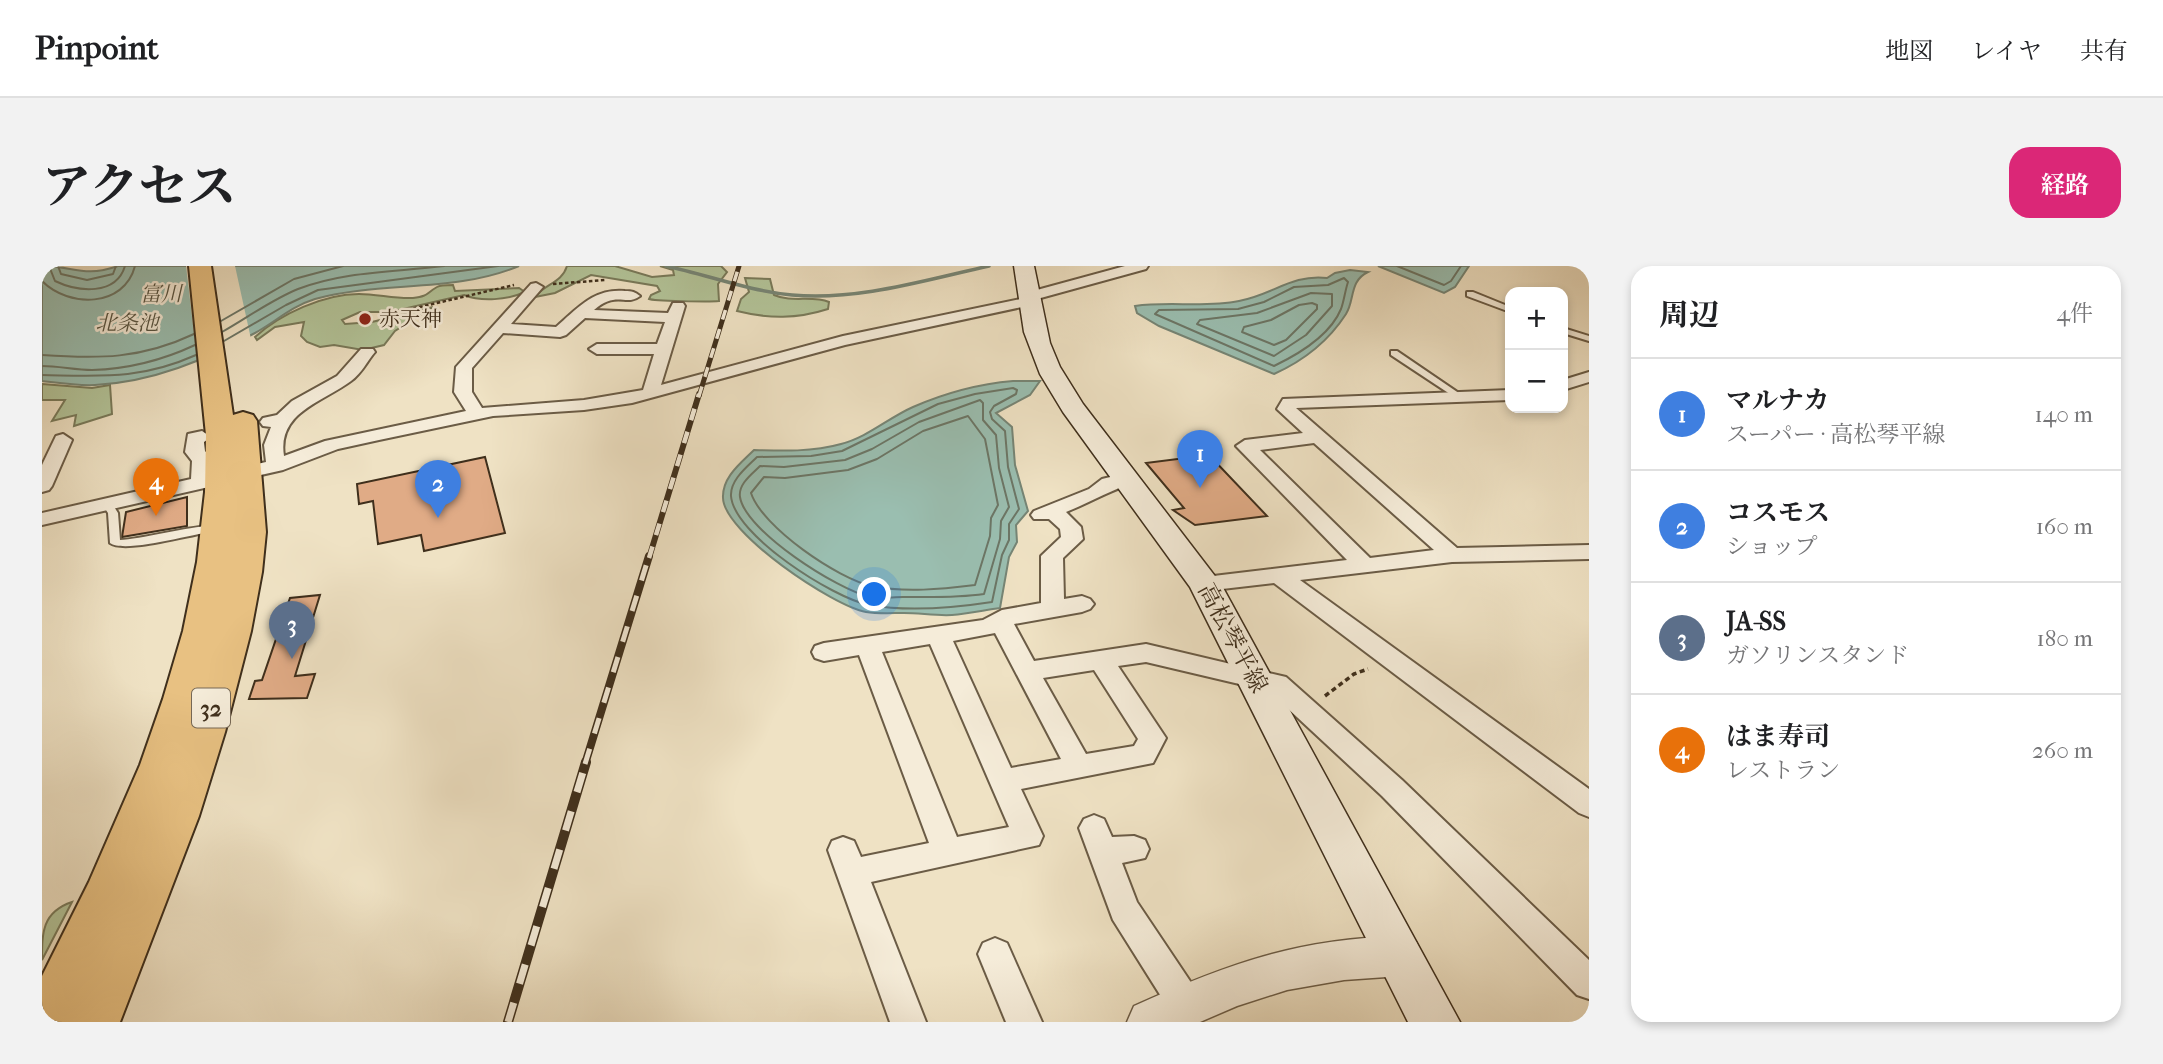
<!DOCTYPE html>
<html lang="ja">
<meta charset="utf-8">
<style>
body{margin:0;font-family:"IM FELL French Canon","Noto Serif JP",serif;background:#f2f2f2;color:#202124}
.controls{position:absolute;right:21px;top:21px;display:grid;overflow:hidden;border-radius:14px;box-shadow:0 4px 10px #0003}
.controls button{width:63px;height:63px;display:grid;place-items:center;padding:0;border:0;border-bottom:2px solid #e0e0e0;background:#fff;color:#202124;font:35px sans-serif}
.you{position:absolute;left:833px;top:329px;width:24px;height:24px;margin:-18px;border:5px solid #fff;border-radius:50%;background:#1a73e8;box-shadow:0 0 0 10px #1a73e833}
.badge{display:grid;place-items:center;width:46px;height:46px;border-radius:50%;background:#db2777;color:#fff;font-size:23px;font-weight:700}
.pin{position:absolute;translate:-50% -58px;filter:drop-shadow(0 2px 4px #0008)}
.pin::after{content:'';position:absolute;top:37px;width:24px;height:21px;background:inherit;clip-path:polygon(0 0,100% 0,50% 100%)}
.list{margin:0;padding:0;list-style:none}
h2{display:flex;justify-content:space-between;align-items:center;height:91px;margin:0;padding:0 28px;font-size:30px}
h2 small{font-size:23px;font-weight:400;color:#757577}
.list li{display:grid;grid-template-columns:46px 1fr auto;gap:21px;align-items:center;box-sizing:border-box;height:112px;padding:0 28px;border-top:2px solid #e0e0e0}
.list b{display:block;font-size:26px;white-space:nowrap}
.list p{margin:0;font-size:23px;white-space:nowrap;color:#757577}
.list em{font-size:23px;font-style:normal;color:#757577}
.map{position:relative;flex:none;width:1547px;height:756px;overflow:hidden;border-radius:21px}
header{display:flex;align-items:center;gap:42px;box-sizing:border-box;height:98px;padding:0 35px;background:#fff;border-bottom:2px solid #e0e0e0}
header strong{font-size:33px}
nav{display:flex;gap:38px;margin-inline-start:auto;font-size:24px}
.intro{display:flex;align-items:center;justify-content:space-between;box-sizing:border-box;height:168px;padding:0 42px}
h1{margin:0;font-size:49px}
.button{padding:18px 32px;border-radius:21px;background:#db2777;color:#fff;font-size:24px;font-weight:700}
main{display:flex;gap:42px;padding:0 42px}
aside{flex:1;background:#fff;border-radius:21px;box-shadow:0 4px 10px #0003}
.map>svg:first-child{display:block}
</style>
<header>
<strong>Pinpoint</strong>
<nav><a>地図</a><a>レイヤ</a><a>共有</a></nav>
</header>
<div class="intro"><h1>アクセス</h1><a class="button">経路</a></div>
<main>
<div class="map">
<svg width="1547" height="756" viewBox="0 0 1547 756">
<rect width="100%" height="100%" fill="#efe2c4"/>
<filter id="stains"><feTurbulence type="fractalNoise" baseFrequency=".00286" numOctaves="4"/><feColorMatrix values="0 0 0 0 .2 0 0 0 0 .09 0 0 0 0 .02 0 0 0 .5 -.17"/></filter>
<radialGradient id="worn" r=".72"><stop offset=".6" stop-color="#630" stop-opacity="0"/><stop offset="1" stop-color="#630" stop-opacity=".3"/></radialGradient>
<!-- green -->
<g fill="#b3c499" stroke="#797a5a" stroke-width="2">
<path d="M525 0H573L610 11 632 9 631 4 618 0H679L685 6 676 18 677 35C668 36 611 35 607 33L609 29 618 25 615 20 549 9 513 27 493 31C502 18 520 17 525 0Z"/>
<path d="M703 12 728 13 732 29C750 37 770 29 787 36L786 43C755 53 727 53 695 45L699 33 707 26Z"/>
<path d="M411 19 413 25 477 22 483 26C466 34 439 36 422 29L348 46H318L300 54 303 58 330 56 391 41 353 65 342 79 321 84 292 79 278 81 265 76 259 70 262 56 233 61 215 74 213 71C238 48 282 28 317 28 335 28 353 33 371 32 387 30 383 28 395 21 398 19 406 19 411 19Z"/>
<path d="M0 118 50 122 68 119 70 148 32 160 34 149 10 155 23 134H0Z"/>
<path d="M30 636 0 694C0 667 0 646 30 636Z"/>
</g>
<!-- water -->
<g fill="#9abeb0" stroke="#768575" stroke-width="2">
<path d="M0 0C32 0 41 12 76 0H477C413 27 339 15 273 33 250 40 233 56 213 67 163 94 111 116 53 119 36 120 17 117 0 115Z"/>
<path d="M1336 0H1427L1413 21 1402 27Z"/>
<path d="M1308 4 1326 6C1307 15 1313 34 1304 48 1286 76 1261 95 1232 108L1117 60 1095 47 1093 40C1127 35 1163 42 1197 35 1231 29 1249 8 1285 12L1293 7Z"/>
<path d="M971 115H998L988 129 954 147 970 161 973 199 986 245 974 259 975 276 967 291 958 342C943 344 926 348 910 349 894 350 878 347 862 347 850 347 836 348 824 346 791 340 682 267 681 232 680 211 699 197 712 184 740 185 771 186 799 178 826 171 846 152 871 141 903 127 936 118 971 115Z"/>
</g>
<!-- pier -->
<path fill="#efe2c4" d="M144 0H193L209 73 156 100Z"/>
<g fill="none" stroke-linecap="round" stroke-linejoin="round">
<!-- shore -->
<g stroke="#6c7666" stroke-width="2">
<path d="M7 0 13 15C36 26 74 30 83 0"/>
<path d="M16 0 19 8 45 14 71 8 74 0"/>
<path d="M1355 0 1402 19 1409 15 1419 0"/>
<path d="M1302 12 1306 16C1303 25 1302 35 1299 43 1288 70 1257 88 1232 100L1113 48 1117 44 1196 43 1222 36 1252 21 1286 19Z"/>
<path d="M0 15C27 42 82 42 93 0"/>
<path d="M1269 27 1290 28V40L1264 69 1232 90 1155 58 1158 54 1215 47Z"/>
<path d="M1270 37 1275 39V43L1244 74 1232 79 1200 66 1202 61 1229 54 1257 39Z"/>
<path d="M179 55 252 13 301 0"/>
<path d="M180 66C205 52 229 34 256 23 302 5 354 6 402 0"/>
<path d="M182 75 244 39 276 24 456 0"/>
<path d="M0 89C57 93 99 93 152 68"/>
<path d="M0 100C17 100 33 104 50 104 86 103 121 94 153 79"/>
<path d="M0 109C59 110 98 114 154 89"/>
<path d="M971 122 975 124 974 128 952 140 948 146 950 153 963 165 966 201 977 243 967 258V274L960 289 950 336C911 342 867 346 827 339 791 332 692 269 689 230 688 214 705 201 715 191L769 190 800 185 896 138 933 128Z"/>
<path d="M938 134 941 137V154L954 169 957 202 967 241 959 255 958 273 942 328C915 332 888 331 861 331 850 331 839 333 828 331 796 324 703 265 698 231 696 218 710 208 718 200L742 201 803 194 830 183 877 156Z"/>
<path d="M926 150 943 173 956 239 949 252 948 270 933 319C900 323 863 327 830 320 796 313 720 261 709 227L722 211 743 212 806 204 835 193 881 165Z"/>
</g>
<!-- stream -->
<path stroke="#768575" stroke-width="3.5" d="M624 0C666 9 707 25 750 29 816 35 883 14 947 0"/>
</g>
<!-- building -->
<g fill="#e0ab86" stroke="#3f2f1c" stroke-width="2">
<path d="M1167 189 1225 250 1153 259 1131 244 1142 242 1104 197Z"/>
<path d="M443 191 463 267 382 285 379 269 336 278 331 235 317 238 315 218Z"/>
<path d="M145 231V260L80 271 84 246Z"/>
<path d="M278 329 253 410 273 408 265 432 207 433 213 415 220 414 248 332Z"/>
</g>
<g fill="none" stroke-linecap="round" stroke-linejoin="round">
<defs>
<g id="service">
<path d="M1425 26H1431L1468 41V46L1425 30Z"/>
<path d="M1521 62 1547 70V75L1521 67Z"/>
<path d="M1349 85H1355L1424 132 1417 134 1349 89Z"/>
<path d="M65 235 69 236 76 247 78 274C100 274 168 254 180 262L175 265C153 267 83 288 68 277L66 247 60 238Z"/>
</g>
<g id="minor">
<path d="M1083 0H1106L1104 3 995 33 994 38 803 79 590 137 542 144 451 150 337 174 296 183 241 204 0 259V247L149 213 150 195 143 186 146 168 160 165 169 171 162 176 163 185 170 194 169 209 224 196 222 179 229 161 221 160 218 156 221 152 235 149 250 135 295 110 319 83H331L333 86C325 95 320 107 309 115 281 136 235 146 242 190L283 175 424 145 412 126 414 101 489 18 494 17 501 21 469 58 514 61C536 42 552 22 583 25 590 25 593 26 598 30 584 41 575 24 552 44L626 47 631 37H641L643 40 619 119 801 70 983 32 984 27ZM543 52 623 56 615 78H555L547 83 555 88H612L601 124 542 134 440 142 430 126V102L461 67 518 71 524 69Z"/>
<path d="M1547 106V116L1521 124V114Z"/>
<path d="M1468 124V134L1254 142 1415 282 1547 279V293L1410 296 1258 314 1547 523V551L1537 547 1232 317 1163 325 1155 323 1152 318 1155 313 1163 311 1305 294 1194 180 1203 174 1261 167 1235 143 1241 133ZM1272 177 1392 284 1328 292 1218 184Z"/>
<path d="M21 168 30 174 10 220 7 224 0 226V199L14 170Z"/>
<path d="M1085 207 1092 209 1095 213 1092 217C1070 223 1047 237 1024 246L1039 261 1041 273 1021 292 1022 333 1040 330 1048 333 1052 338 1048 343 1040 346 972 358 992 395 1104 378 1244 411 1360 514 1547 694V733L1535 729 1340 530 1227 425 1104 396 1076 400 1124 472 1111 497 979 523 1001 570 997 579 829 616 884 756H848L786 584 790 575 801 571 812 575 819 591 887 577 817 389 782 395 773 392 770 386 773 380 782 377 941 354 960 344 999 337V290L1019 271 1018 263 1007 253H992L989 249 992 245 1047 223 1060 213ZM953 367 1019 493 969 502 911 375ZM888 378 967 561 915 571 840 386ZM1052 404 1096 473 1092 480 1044 488 1001 412Z"/>
<path d="M1052 549 1062 553 1070 571 1092 570 1103 574 1107 583 1103 592 1080 597 1095 636 1156 727 1161 739 1156 751 1144 756 1132 751 1071 654 1037 562 1042 553Z"/>
<path d="M953 672 965 677 1000 756H964L936 688 941 677Z"/>
</g>
<path id="tertiary" d="M1359 670 1374 676 1380 690 1374 704 1359 710 1302 714 1245 724 1195 740 1158 756H1085L1092 740C1186 698 1254 673 1359 670Z"/>
<path id="secondary" d="M972 0H992L1008 77 1018 101 1041 138 1179 318 1418 756H1366L1148 321 1021 146 998 108 982 66Z"/>
<path id="trunk" d="M147 0H169L191 149 201 146 211 149 215 155 224 266 220 306 209 365 183 466 157 550 78 756H0V710L47 616 98 499 121 433 141 365 155 296 163 226 164 169Z"/>
</defs>
<!-- service casing -->
<use href="#service" stroke="#6b5c46" stroke-width="4"/>
<!-- minor casing -->
<use href="#minor" stroke="#6b5c46" stroke-width="4"/>
<!-- tertiary casing -->
<use href="#tertiary" stroke="#6b5c46" stroke-width="3"/>
<!-- secondary casing -->
<use href="#secondary" stroke="#3f2f1c" stroke-width="3"/>
<!-- trunk casing -->
<use href="#trunk" stroke="#3f2f1c" stroke-width="4"/>
<!-- path-far1 -->
<g stroke="#3f2f1c" stroke-width="2.5" stroke-dasharray="3.5 2.5" stroke-linecap="butt">
<path d="M511 18 563 14"/>
<path d="M348 48 472 19"/>
</g>
<!-- path -->
<path stroke="#3f2f1c" stroke-width="3.5" stroke-dasharray="5 3.5" stroke-linecap="butt" d="M1283 430 1312 408 1326 403"/>
<!-- service -->
<use href="#service" fill="#f5ecd9" fill-rule="evenodd"/>
<!-- minor -->
<use href="#minor" fill="#f5ecd9" fill-rule="evenodd"/>
<!-- tertiary -->
<use href="#tertiary" fill="#f5ecd9" fill-rule="evenodd"/>
<!-- secondary -->
<use href="#secondary" fill="#f5ecd9" fill-rule="evenodd"/>
<!-- trunk -->
<use href="#trunk" fill="#e8c182" fill-rule="evenodd"/>
<defs>
<path id="rail-far3" d="M657 130 697 0"/>
<path id="rail-far2" d="M607 292 657 128"/>
<path id="rail-far1" d="M543 498 607 290"/>
<path id="rail" d="M466 756 544 496"/>
</defs>
<!-- rail-far3 casing -->
<use href="#rail-far3" stroke="#3f2f1c" stroke-width="5"/>
<!-- rail-far2 casing -->
<use href="#rail-far2" stroke="#3f2f1c" stroke-width="6"/>
<!-- rail-far1 casing -->
<use href="#rail-far1" stroke="#3f2f1c" stroke-width="8"/>
<!-- rail casing -->
<use href="#rail" stroke="#3f2f1c" stroke-width="10"/>
<!-- rail-far3 -->
<use href="#rail-far3" stroke="#f5ecd9" stroke-width="3.5" stroke-dasharray="10" stroke-linecap="butt"/>
<!-- rail-far2 -->
<use href="#rail-far2" stroke="#f5ecd9" stroke-width="4.5" stroke-dasharray="12" stroke-linecap="butt"/>
<!-- rail-far1 -->
<use href="#rail-far1" stroke="#f5ecd9" stroke-width="5" stroke-dasharray="16" stroke-linecap="butt"/>
<!-- rail -->
<use href="#rail" stroke="#f5ecd9" stroke-width="7" stroke-dasharray="20" stroke-linecap="butt"/>
</g>
<!-- markers -->
<circle fill="#8f2418" stroke="#f5ecd9" stroke-width="2.5" cx="323" cy="53" r="7"/>
<g text-anchor="middle" stroke-width="5" stroke-linejoin="round" paint-order="stroke">
<!-- far-water labels -->
<g font-size="21" font-style="italic" fill="#565341" stroke="#f5ecd9">
<text transform="translate(119 28) rotate(-1)" y="7">富川</text>
<text x="85" y="64">北条池</text>
</g>
<!-- far-poi labels -->
<g font-size="21" fill="#3f2f1c" stroke="#f5ecd9" text-anchor="start">
<text x="337" y="60">赤天神</text>
</g>
<!-- shield labels -->
<rect fill="#f5ecd9" stroke="#766855" stroke-width="2" x="150" y="422.5" width="38" height="39" rx="5"/>
<g font-size="23" font-weight="bold" fill="#3f2f1c">
<text x="169" y="450">32</text>
</g>
<!-- street labels -->
<g font-size="24" fill="#3f2f1c" stroke="#f5ecd9">
<text transform="translate(1191 372) rotate(62)" y="8">高松琴平線</text>
</g>
</g>
<rect width="100%" height="100%" filter="url(#stains)"/>
<rect width="100%" height="100%" fill="url(#worn)"/>
</svg>
<div class="controls">
<button>+</button>
<button>−</button>
</div>
<div class="you"></div>
<div class="pin badge" style="left:1158px;top:222px;background:#3f7fe0">1</div>
<div class="pin badge" style="left:396px;top:252px;background:#3f7fe0">2</div>
<div class="pin badge" style="left:250px;top:393px;background:#5c6f8a">3</div>
<div class="pin badge" style="left:114px;top:250px;background:#e8710a">4</div>
</div>
<aside>
<h2>周辺<small>4件</small></h2>
<ul class="list">
<li><span class="badge" style="background:#3f7fe0">1</span><div><b>マルナカ</b><p>スーパー · 高松琴平線</p></div><em>140 m</em></li>
<li><span class="badge" style="background:#3f7fe0">2</span><div><b>コスモス</b><p>ショップ</p></div><em>160 m</em></li>
<li><span class="badge" style="background:#5c6f8a">3</span><div><b>JA-SS</b><p>ガソリンスタンド</p></div><em>180 m</em></li>
<li><span class="badge" style="background:#e8710a">4</span><div><b>はま寿司</b><p>レストラン</p></div><em>260 m</em></li>
</ul>
</aside>
</main>
